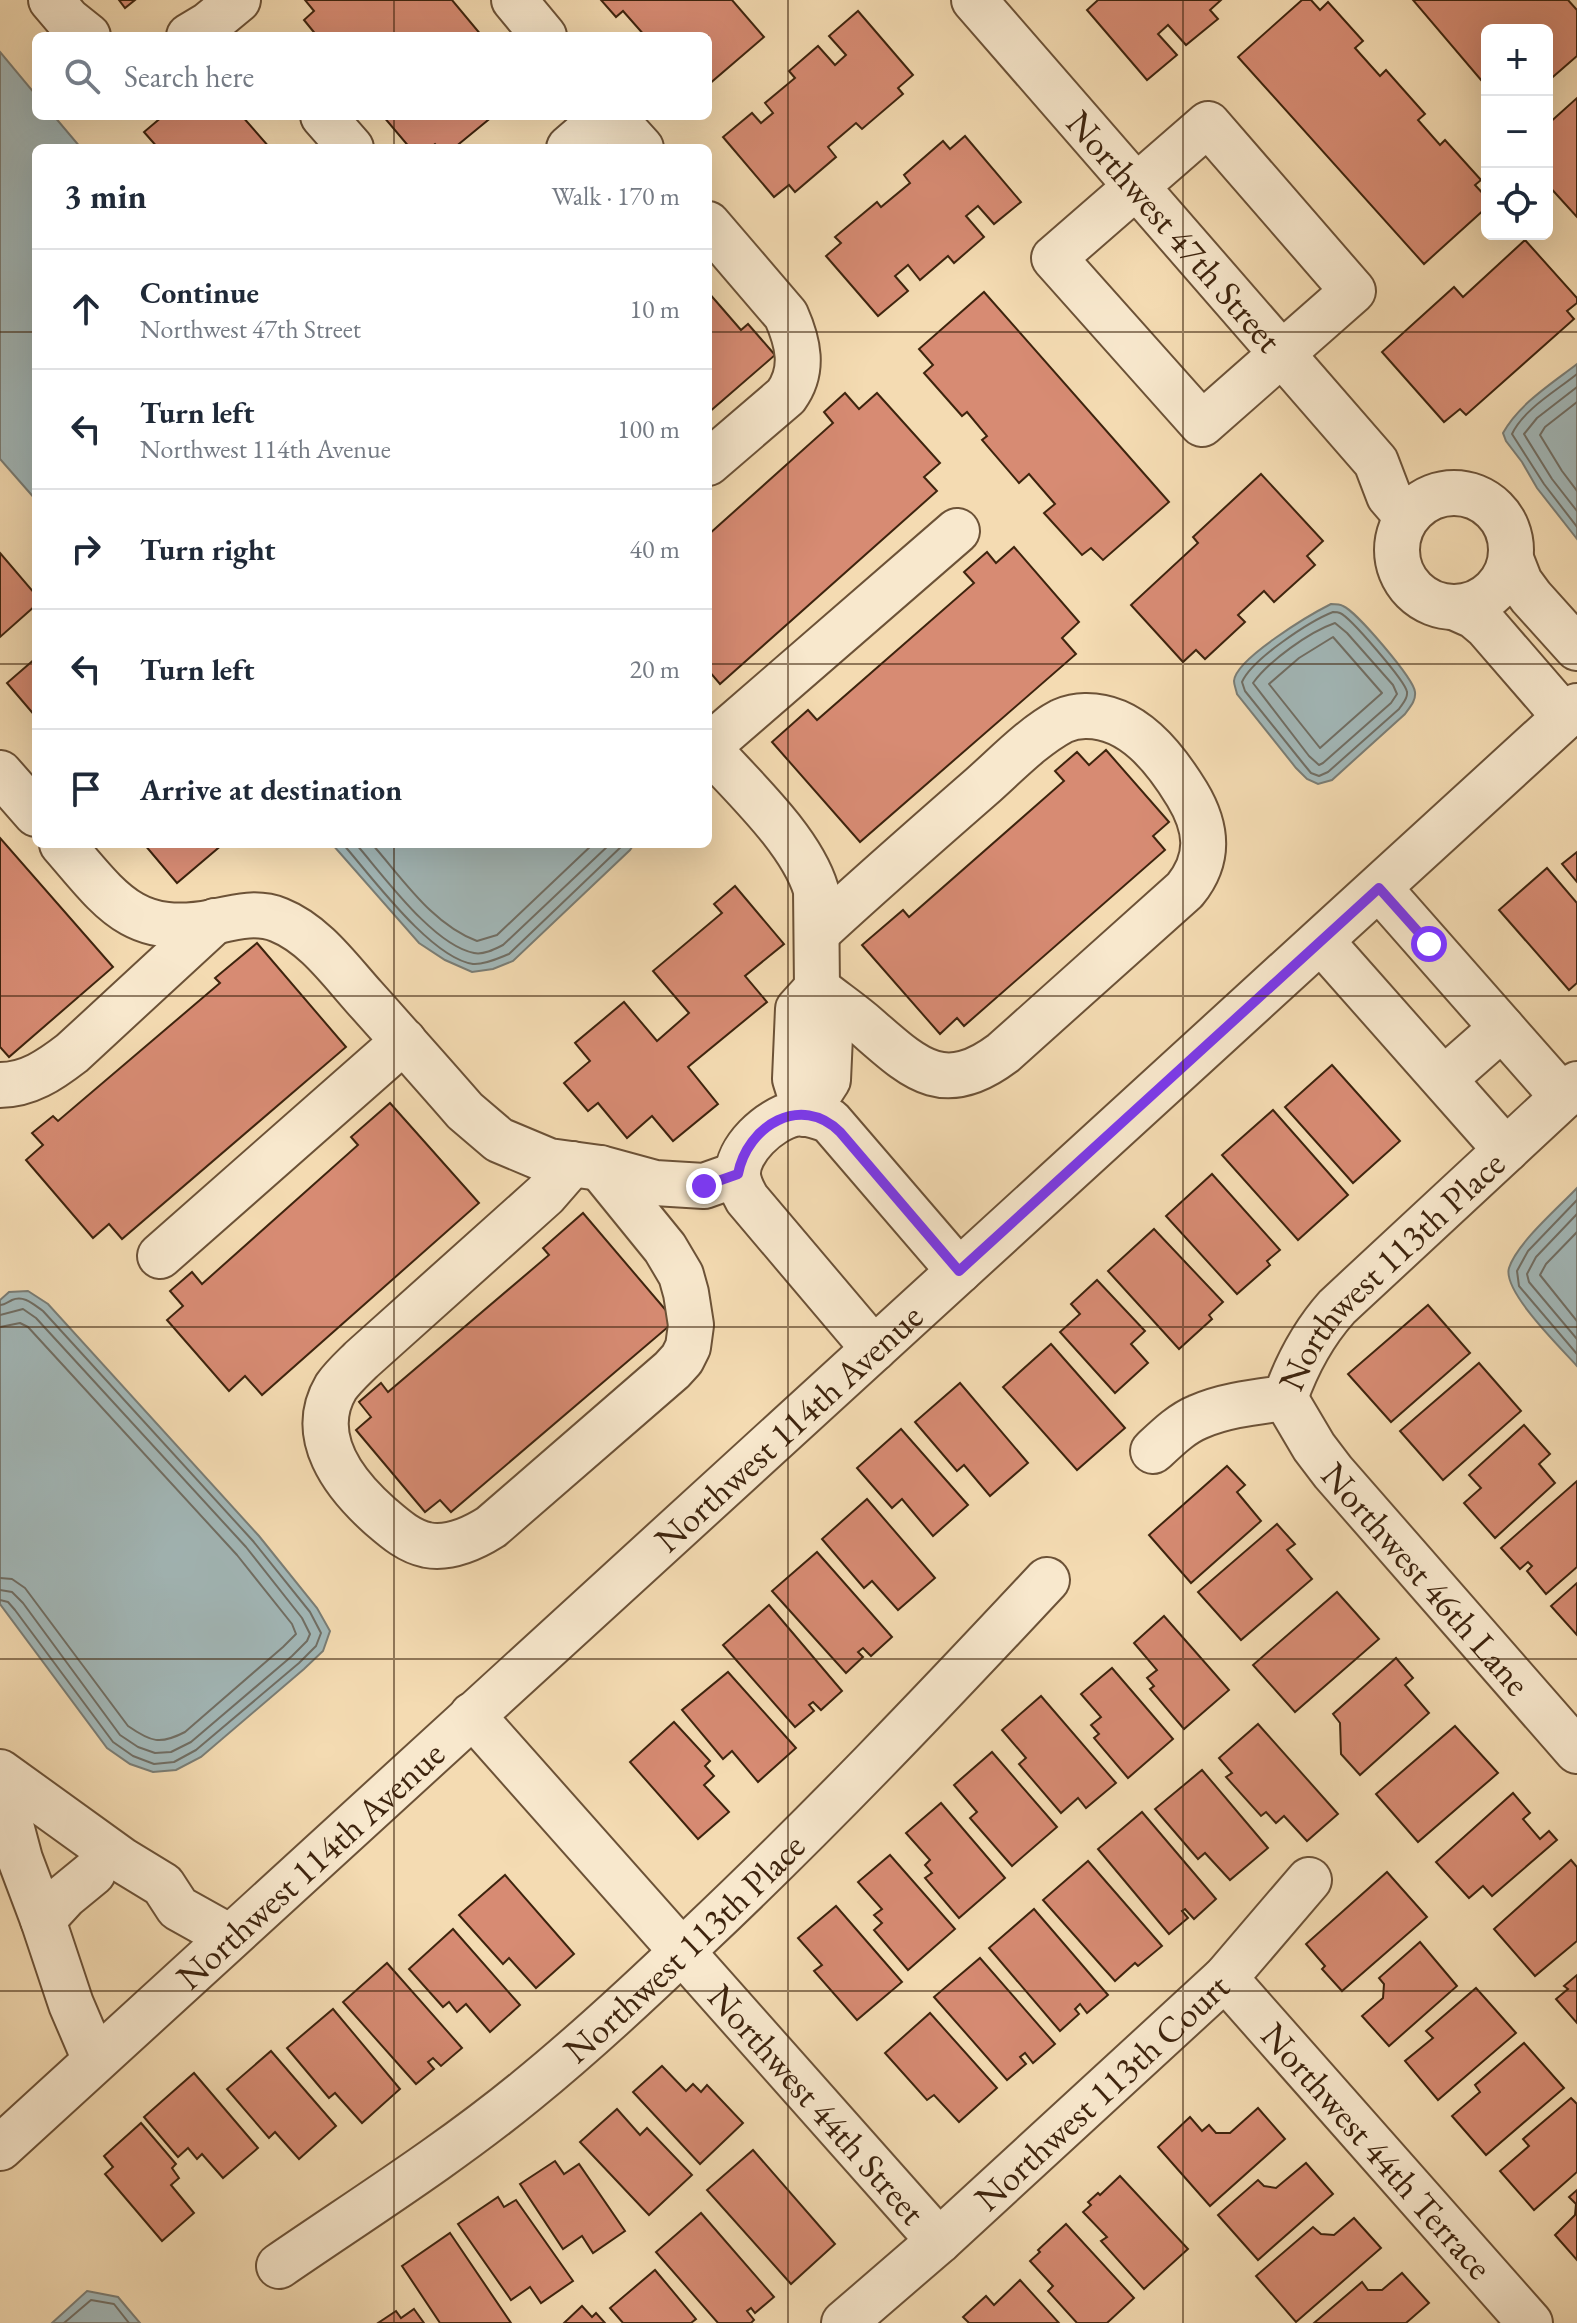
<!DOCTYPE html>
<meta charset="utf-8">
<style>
body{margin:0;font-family:"EB Garamond",serif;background:#f2f2f3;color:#1f2937}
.controls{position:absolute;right:24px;top:24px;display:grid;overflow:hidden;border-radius:12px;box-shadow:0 8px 32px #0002}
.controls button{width:72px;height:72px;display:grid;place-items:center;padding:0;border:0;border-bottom:2px solid #e0e1e3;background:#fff;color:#1f2937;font:40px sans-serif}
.stop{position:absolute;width:24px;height:24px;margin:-18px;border:6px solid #7c3aed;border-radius:50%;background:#fff}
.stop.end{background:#7c3aed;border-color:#fff;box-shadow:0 2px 8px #0008}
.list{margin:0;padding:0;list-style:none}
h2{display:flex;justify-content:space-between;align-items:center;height:104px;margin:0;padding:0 32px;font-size:34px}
h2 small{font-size:26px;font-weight:400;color:#747a83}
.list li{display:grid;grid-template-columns:52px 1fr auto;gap:24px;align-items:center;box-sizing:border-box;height:120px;padding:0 32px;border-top:2px solid #e0e1e3}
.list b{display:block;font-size:30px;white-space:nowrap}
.list p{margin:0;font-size:26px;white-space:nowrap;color:#747a83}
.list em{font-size:26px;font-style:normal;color:#747a83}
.icon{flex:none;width:44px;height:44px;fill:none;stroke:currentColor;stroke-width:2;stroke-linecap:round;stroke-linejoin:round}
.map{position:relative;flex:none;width:1577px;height:2323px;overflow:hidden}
.search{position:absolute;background:#fff;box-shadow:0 8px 32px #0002;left:32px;top:32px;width:680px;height:88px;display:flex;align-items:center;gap:20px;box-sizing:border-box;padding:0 28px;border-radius:12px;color:#747a83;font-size:30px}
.panel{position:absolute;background:#fff;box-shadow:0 8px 32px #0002;left:32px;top:144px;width:680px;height:704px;border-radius:12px}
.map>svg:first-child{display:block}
</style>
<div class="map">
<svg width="1577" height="2323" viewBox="0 0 1577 2323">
<rect width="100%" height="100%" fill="#f4dbb2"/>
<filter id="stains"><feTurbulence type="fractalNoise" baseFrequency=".0025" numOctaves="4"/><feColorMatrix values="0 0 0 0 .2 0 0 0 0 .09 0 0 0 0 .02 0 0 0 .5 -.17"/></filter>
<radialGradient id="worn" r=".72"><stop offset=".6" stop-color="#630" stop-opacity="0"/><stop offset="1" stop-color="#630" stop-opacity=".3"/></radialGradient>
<!-- water -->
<g fill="#a2b8b9" stroke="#7a7d75" stroke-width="2">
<path d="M0 52 36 95V116H54L81 148H36V500L0 459Z"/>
<path d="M1577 364V539L1537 488 1522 462 1506 441 1503 433C1519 404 1551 384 1577 364Z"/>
<path d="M1331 604C1335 604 1340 604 1343 606 1356 611 1414 679 1415 692 1416 701 1410 707 1405 714L1332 780 1318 784 1307 779 1296 768 1237 694C1236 689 1234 685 1234 681 1235 659 1311 614 1331 604Z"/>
<path d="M332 844H634L630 850 513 961 493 969 472 972 445 960 419 943Z"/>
<path d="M1577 1188V1366C1561 1348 1502 1291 1509 1268 1517 1243 1558 1208 1577 1188Z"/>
<path d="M28 1291 48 1304 259 1536 317 1608 330 1631 323 1651 304 1669 201 1757 176 1770 153 1772 130 1764 107 1748 0 1604V1300L9 1292Z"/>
<path d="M87 2291 118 2297 140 2323H52Z"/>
</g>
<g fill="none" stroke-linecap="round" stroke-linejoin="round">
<!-- shore -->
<g stroke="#706e64" stroke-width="2">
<path d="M1577 374C1556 391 1524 409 1512 434L1544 484 1577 527"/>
<path d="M1577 387 1537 418 1524 434 1552 479 1577 511"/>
<path d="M1577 402 1545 427 1540 435 1562 471 1577 491"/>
<path d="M1333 612C1335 612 1338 612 1340 613 1350 617 1406 682 1407 692 1408 699 1402 704 1399 709L1328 772 1319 776 1311 773 1302 762 1245 691 1242 682C1252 659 1310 621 1333 612Z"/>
<path d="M1335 623 1347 633 1393 685 1397 694 1391 703 1323 763 1319 765 1309 756 1253 683C1269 661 1309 632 1335 623Z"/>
<path d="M1333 637 1382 693 1320 748 1269 684 1299 658Z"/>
<path d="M343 844C371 876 431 958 473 964 485 965 499 958 509 954L624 844"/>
<path d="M356 844C383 875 433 945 474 953 484 955 495 949 503 945L610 844"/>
<path d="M372 844C403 879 432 924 477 941L497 935 593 844"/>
<path d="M1577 1200 1528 1251 1517 1271 1519 1286 1577 1354"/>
<path d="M1577 1214 1536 1257 1527 1274 1529 1282 1577 1339"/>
<path d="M1577 1232 1546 1264 1540 1275 1577 1321"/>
<path d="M0 1305C4 1305 8 1302 12 1300 24 1295 33 1304 43 1311L253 1541 310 1612 321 1633 316 1646 299 1663 196 1750 174 1762 154 1764 133 1756 113 1742 15 1610 8 1602 0 1600"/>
<path d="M0 1315 23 1309 36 1318 246 1547 302 1618 310 1634 307 1641 292 1656 191 1742 171 1752 155 1753 138 1747 120 1735 23 1603 12 1592 0 1590"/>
<path d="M0 1327 20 1323 28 1327 237 1555 292 1624 296 1634 283 1647 185 1732C160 1745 151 1742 128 1726L25 1588 12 1579 0 1578"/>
<path d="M64 2323 91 2300 114 2304 129 2323"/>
</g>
</g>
<!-- building -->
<g fill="#d78b73" stroke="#3e240e" stroke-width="2">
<path d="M119 0H135L125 8Z"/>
<path d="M305 0H452L482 36H317L304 20 314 11Z"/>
<path d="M601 0H732L764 37 708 85V36H645L623 11 616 17Z"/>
<path d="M1098 0H1221L1210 10 1218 19 1186 45 1168 25 1158 34 1177 55 1147 80 1087 10Z"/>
<path d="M1302 0H1311L1320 10 1328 2 1363 41 1355 48 1380 76 1386 70 1425 114 1418 120 1440 145 1445 140 1481 180 1475 185 1487 198V207L1424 264 1238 57Z"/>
<path d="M1413 0H1568L1577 10V56L1547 82V30H1487V87Z"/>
<path d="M858 11 913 75 898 88 903 94 862 129 856 123 828 147 836 157 795 192 789 185 774 197 723 137 752 113 761 123 773 113 765 103 795 78 789 71 818 46 835 65 846 55 829 36Z"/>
<path d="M1577 98V217L1547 184V125Z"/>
<path d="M163 116H242L270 148H158L144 132Z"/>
<path d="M383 116H493L454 148H439L435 144 430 148H410Z"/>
<path d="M965 136 1021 202 994 224 978 206 966 216 984 237 954 263 948 256 920 280 908 265 895 276 908 291 878 316 826 256 841 243 835 237 877 202 881 207 910 183 904 175 943 141 950 149Z"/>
<path d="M1525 240 1577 298V303L1567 311 1574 319 1466 415 1460 409 1444 422 1382 352 1454 287 1463 297Z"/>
<path d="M708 292 741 330 748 324 775 355 708 413Z"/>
<path d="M984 292 1169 502 1103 560 1091 548 1082 555 1044 513 1055 504 1029 474 1019 483 982 440 987 436 967 412 962 416 924 373 933 365 919 349Z"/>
<path d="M845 393 859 409 877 393 940 463 924 477 937 491 720 684 708 670V535L833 423 824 412Z"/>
<path d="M1261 474 1323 541 1307 556 1315 565 1274 602 1264 591 1238 615 1245 622 1205 659 1196 650 1183 662 1131 605 1198 543 1193 537Z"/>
<path d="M1014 547 1079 622 1062 638 1076 654 860 842 772 742 808 710 817 720 974 583 964 572 987 552 996 563Z"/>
<path d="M0 553 36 595V605L0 637Z"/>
<path d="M36 658V717L7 683Z"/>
<path d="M1106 750 1169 822 1153 836 1165 850 964 1026 957 1018 940 1034 862 945 903 910 909 917 1064 781 1055 771 1077 752 1089 765Z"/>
<path d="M0 838 113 967 9 1057 0 1047Z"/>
<path d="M144 844H223L177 883Z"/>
<path d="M1577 852V882L1562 864Z"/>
<path d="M1547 868 1577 903V983L1569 990 1499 910Z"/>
<path d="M735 886 784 944 745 976 767 1002 688 1067 718 1104 673 1141 652 1116 627 1138 598 1103 588 1111 564 1083 590 1061 575 1043 624 1002 657 1041 689 1013 653 971 722 913 714 904Z"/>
<path d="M257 943 346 1047 122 1239 109 1224 93 1238 26 1160 43 1145 32 1133 53 1116 58 1121 220 983 215 978Z"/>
<path d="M1332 1065 1400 1141 1353 1183 1285 1107Z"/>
<path d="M390 1103 479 1203 262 1395 245 1376 229 1391 167 1320 183 1306 170 1291 192 1272 202 1284 358 1145 351 1137Z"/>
<path d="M1273 1110 1348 1195 1298 1240 1222 1155Z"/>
<path d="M1212 1174 1280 1250 1267 1261 1270 1265 1237 1294 1166 1216Z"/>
<path d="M583 1213 675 1321 451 1512 440 1500 425 1512 356 1430 371 1417 359 1402 381 1383 388 1392 549 1255 543 1248Z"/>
<path d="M1154 1229 1223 1302 1209 1315 1212 1319 1179 1349 1108 1271Z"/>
<path d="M1097 1280 1145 1331 1131 1344 1148 1363 1115 1393 1060 1332 1080 1314 1071 1304Z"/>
<path d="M1428 1305 1470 1353 1391 1422 1348 1374Z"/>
<path d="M1051 1344 1125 1428 1077 1470 1003 1387Z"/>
<path d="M1479 1363 1521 1411 1443 1480 1400 1431Z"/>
<path d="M960 1383 1028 1463 990 1496 964 1465 957 1471 915 1422Z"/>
<path d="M1524 1425 1550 1454 1539 1464 1555 1483 1495 1538 1464 1503 1481 1488 1469 1475Z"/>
<path d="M901 1429 968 1505 933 1536 902 1499 892 1508 857 1468Z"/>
<path d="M1227 1466 1245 1485 1237 1492 1261 1521 1191 1583 1149 1535Z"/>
<path d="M1577 1481V1567L1546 1594 1527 1571 1532 1566 1528 1562 1520 1569 1501 1548Z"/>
<path d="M867 1499 935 1578 898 1610 872 1581 864 1588 822 1539Z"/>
<path d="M1277 1524 1295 1544 1287 1550 1312 1579 1241 1640 1198 1592Z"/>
<path d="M817 1552 892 1637 871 1656 863 1648 858 1652 863 1657 846 1673 772 1591Z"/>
<path d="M1577 1583V1635L1551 1606Z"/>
<path d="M1337 1592 1379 1639 1295 1712 1253 1665Z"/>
<path d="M769 1605 842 1691 821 1710 813 1702 809 1705 814 1711 795 1727 723 1645Z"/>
<path d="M1164 1616 1229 1690 1184 1729 1150 1689 1154 1686 1147 1678 1157 1670 1134 1643Z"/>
<path d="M1396 1658 1413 1678 1405 1685 1429 1713 1360 1775 1341 1754 1340 1723 1333 1714Z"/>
<path d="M1112 1668 1173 1739 1128 1778 1094 1738 1099 1734 1091 1725 1101 1717 1081 1694Z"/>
<path d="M728 1672 796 1748 758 1782 732 1751 723 1759 682 1710Z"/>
<path d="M1041 1696 1116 1783 1086 1808 1078 1798 1061 1813 1019 1764 1026 1758 1002 1730Z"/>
<path d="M674 1722 710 1761 705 1766 714 1776 704 1785 729 1812 698 1839 630 1762Z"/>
<path d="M1258 1724 1338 1814 1307 1841 1284 1816 1276 1823 1266 1812 1261 1816 1226 1777 1232 1773 1219 1758Z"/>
<path d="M1455 1726 1498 1773 1418 1842 1376 1794Z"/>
<path d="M992 1752 1057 1827 1012 1866 970 1818 977 1812 954 1785Z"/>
<path d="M1202 1770 1268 1848 1230 1880 1205 1853 1198 1859 1155 1809Z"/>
<path d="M1513 1793 1530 1813 1523 1819 1540 1839 1549 1831 1557 1840 1492 1896 1483 1886 1469 1898 1436 1862Z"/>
<path d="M941 1803 1005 1878 959 1918 925 1878 932 1873 925 1865 930 1860 906 1833Z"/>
<path d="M1142 1812 1216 1899 1194 1919 1185 1909 1182 1911 1188 1918 1169 1934 1098 1849Z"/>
<path d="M890 1855 955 1929 908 1970 874 1930 882 1923 874 1915 882 1909 858 1882Z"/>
<path d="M1571 1860 1577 1867V1941L1535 1976 1494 1929Z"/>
<path d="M1088 1861 1162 1946 1138 1966 1135 1963 1115 1981 1043 1900Z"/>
<path d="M1387 1872 1427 1917 1342 1991 1322 1969 1325 1966 1306 1944Z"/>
<path d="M505 1875 574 1954 536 1988 509 1958 503 1964 459 1915Z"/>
<path d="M836 1906 902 1982 857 2020 814 1971 822 1965 798 1938Z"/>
<path d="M1034 1909 1108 1995 1087 2013 1080 2004 1075 2009 1079 2014 1060 2031 989 1948Z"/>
<path d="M453 1929 520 2005 490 2032 466 2004 457 2012 449 2002 443 2007 409 1969Z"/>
<path d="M1420 1942 1457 1986 1389 2046 1362 2016 1383 1998 1384 1984 1379 1978Z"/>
<path d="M980 1958 1055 2044 1033 2063 1025 2053 1020 2057 1026 2064 1007 2080 934 1997Z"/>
<path d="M387 1963 462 2048 441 2066 433 2058 428 2062 434 2069 416 2084 343 2002Z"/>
<path d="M1577 1975V2023L1556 1999 1568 1989 1564 1986Z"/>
<path d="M1476 1988 1516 2033 1438 2100 1405 2061 1433 2038 1426 2031Z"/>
<path d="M333 2009 400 2089 362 2123 335 2093 329 2098 287 2048Z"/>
<path d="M930 2013 997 2088 959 2122 934 2095 927 2100 885 2053Z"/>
<path d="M1524 2043 1564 2088 1486 2155 1452 2116 1480 2092 1475 2085Z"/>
<path d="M271 2051 336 2126 299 2159 275 2132 269 2138 227 2089Z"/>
<path d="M662 2066 686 2091 693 2084 701 2092 707 2085 743 2123 700 2164 633 2092Z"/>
<path d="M194 2073 258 2148 223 2178 202 2154 197 2159 188 2148 178 2157 144 2117Z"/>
<path d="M1571 2098 1577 2104V2172L1534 2210 1500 2171 1529 2146 1523 2139Z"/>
<path d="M1258 2108 1285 2139 1210 2206 1158 2147 1190 2117 1202 2131 1209 2125 1216 2133H1230Z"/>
<path d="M617 2109 640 2135 647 2128 692 2175 649 2215 580 2142Z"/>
<path d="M141 2123 176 2164 172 2168 179 2178 171 2185 194 2213 162 2241 105 2174 113 2167 104 2156Z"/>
<path d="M753 2150 835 2244 791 2284 707 2190Z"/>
<path d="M555 2161 564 2174 579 2164 625 2231 593 2253 582 2236 563 2249 520 2184Z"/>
<path d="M1306 2163 1333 2194 1258 2260 1218 2215 1258 2180 1264 2186 1276 2188Z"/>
<path d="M1120 2176 1188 2249 1144 2289 1101 2241 1107 2237 1083 2212 1091 2205 1088 2202 1098 2193 1100 2195Z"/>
<path d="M1577 2190V2260L1555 2235 1575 2215 1576 2204 1569 2197Z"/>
<path d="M498 2197 504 2207 516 2200 573 2281 541 2303 530 2287 511 2300 458 2224Z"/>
<path d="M701 2213 774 2297 755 2313 751 2308 747 2311 754 2320 751 2323H718L656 2252Z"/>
<path d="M1354 2218 1381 2248 1296 2322 1256 2276 1313 2227 1321 2234 1334 2235Z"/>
<path d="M1066 2224 1134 2298 1107 2323H1077L1048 2291 1053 2286 1030 2261 1040 2252 1038 2250Z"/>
<path d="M450 2233 511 2323H440L402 2266Z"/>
<path d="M655 2270 696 2319 691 2323H623L610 2308Z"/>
<path d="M1402 2273 1429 2303 1406 2323H1314L1362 2282 1368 2290H1382Z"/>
<path d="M1020 2280 1059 2323H969L963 2317 986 2296 994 2305Z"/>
<path d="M582 2306 592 2317 596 2313 605 2323H564Z"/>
<path d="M414 2309 424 2323H378L396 2311 401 2318Z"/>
</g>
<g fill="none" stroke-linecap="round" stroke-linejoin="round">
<defs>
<g id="minor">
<path d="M51 0 68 20 88 36"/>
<path d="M514 0 544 36"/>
<path id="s1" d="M974 0 1376 462 1389 496 1401 510 1404 520"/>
<path d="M189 36 209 24 238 0"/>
<path d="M323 116 351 148"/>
<path d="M612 116 641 148"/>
<path d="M1208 124 1353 291 1202 424 1054 258Z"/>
<path d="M569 148 606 116"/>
<path d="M708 224 786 315C798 342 805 370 786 396L708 463"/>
<circle cx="1454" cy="550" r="57"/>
<path d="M1511 559 1520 582 1531 597 1577 648"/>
<path d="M1456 608 1474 616 1487 627 1565 717"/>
<path d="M708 747 957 531"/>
<path d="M708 748C743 787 801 840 816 890L817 988 831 1014 828 1080 806 1114"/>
<path d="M0 773 36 814"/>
<path d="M62 844C110 899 132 938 213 922 235 917 257 911 279 920 314 934 339 969 364 997 398 1035 432 1073 465 1111L499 1140 549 1161 600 1168 655 1183 704 1186 738 1174"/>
<path d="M1379 888 1563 1097"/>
<path d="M1321 941 1506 1150"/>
<path d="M817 988C833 1001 851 1013 867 1027 914 1068 943 1098 1003 1053L1185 890C1211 858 1207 827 1187 794 1165 758 1132 715 1085 716 1077 716 1069 718 1062 721 1032 737 1006 765 981 787 926 835 871 883 817 933"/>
<path d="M1444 1079 1502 1028"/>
<path d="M0 1085C28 1085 50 1070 72 1053L215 921"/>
<path d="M806 1114 795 1079 798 1009 817 988"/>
<path d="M572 1164 545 1195 361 1360C353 1368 343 1377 336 1387 307 1436 344 1484 380 1516 394 1528 408 1541 427 1545 449 1549 472 1539 491 1527L672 1370 682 1359 688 1347 691 1325 686 1293 681 1275 665 1248 600 1168"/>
<path d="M160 1256 404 1041"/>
<path d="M874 1349 747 1199C743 1192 739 1184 738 1176 736 1150 770 1119 794 1114 807 1112 818 1116 830 1121L959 1271"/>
<path id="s2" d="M1285 1398 1314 1447 1333 1472 1577 1751"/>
<path id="s3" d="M1153 1451C1167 1438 1181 1424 1198 1417 1225 1405 1256 1402 1285 1398 1297 1364 1312 1335 1337 1307L1577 1084"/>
<path id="s4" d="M472 1715 939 2241"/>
<path d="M0 1772 122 1860 163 1885 178 1908 230 1937"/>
<path d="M0 1784 20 1859 43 1920 71 2004 95 2060"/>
<path d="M43 1920 65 1896 93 1873"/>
<path id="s5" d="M1225 1978 1530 2323"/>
<path id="s6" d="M279 2266C362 2209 448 2155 526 2091 585 2043 641 1991 696 1938 818 1823 933 1702 1047 1580"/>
<path id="s7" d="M844 2323 939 2241 1225 1978 1309 1880"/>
</g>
<g id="tertiary">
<path id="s8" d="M0 2148 1577 706"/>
</g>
</defs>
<!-- minor casing -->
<use href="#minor" stroke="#6c5237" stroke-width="48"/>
<!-- tertiary casing -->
<use href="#tertiary" stroke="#6c5237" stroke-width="48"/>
<!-- minor -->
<use href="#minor" stroke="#f8e8cd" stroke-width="44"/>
<!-- tertiary -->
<use href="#tertiary" stroke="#f8e8cd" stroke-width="44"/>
</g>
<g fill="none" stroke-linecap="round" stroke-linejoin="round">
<!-- route -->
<path stroke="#7c3aed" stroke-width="10" d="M704 1186 738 1174C747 1126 801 1093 840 1132L959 1271 1379 888 1429 944"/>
</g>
<!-- grid -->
<path fill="none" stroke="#3e240e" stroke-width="2" stroke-opacity="0.55" d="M394 0V36M788 0V2323M1183 0V2323M394 116V148M0 332H36M708 332H1577M0 664H36M708 664H1577M394 844V2323M0 996H1577M0 1327H1577M0 1659H1577M0 1991H1577"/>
<g text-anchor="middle" stroke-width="7" stroke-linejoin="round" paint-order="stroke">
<!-- street labels -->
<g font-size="36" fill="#3e240e" stroke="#f8e8cd">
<text dy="13" stroke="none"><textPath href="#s1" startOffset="306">Northwest 47th Street</textPath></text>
<text dy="13" stroke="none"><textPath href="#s3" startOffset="314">Northwest 113th Place</textPath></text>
<text dy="13" stroke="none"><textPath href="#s8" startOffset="1068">Northwest 114th Avenue</textPath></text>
<text dy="13" stroke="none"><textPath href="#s2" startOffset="230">Northwest 46th Lane</textPath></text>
<text dy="13" stroke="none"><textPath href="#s8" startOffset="420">Northwest 114th Avenue</textPath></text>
<text dy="13" stroke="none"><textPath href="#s6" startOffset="516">Northwest 113th Place</textPath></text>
<text dy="13" stroke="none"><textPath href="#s7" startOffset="346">Northwest 113th Court</textPath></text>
<text dy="13" stroke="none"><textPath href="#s4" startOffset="520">Northwest 44th Street</textPath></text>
<text dy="13" stroke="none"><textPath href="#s5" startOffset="230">Northwest 44th Terrace</textPath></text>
</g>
</g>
<rect width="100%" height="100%" filter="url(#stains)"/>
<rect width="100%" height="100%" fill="url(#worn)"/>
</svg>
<div class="controls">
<button>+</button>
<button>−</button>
<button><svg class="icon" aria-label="locate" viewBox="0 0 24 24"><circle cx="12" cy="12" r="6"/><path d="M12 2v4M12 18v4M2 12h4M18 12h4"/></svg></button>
</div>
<div class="stop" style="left:1429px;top:944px"></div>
<div class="stop end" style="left:704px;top:1186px"></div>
<div class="search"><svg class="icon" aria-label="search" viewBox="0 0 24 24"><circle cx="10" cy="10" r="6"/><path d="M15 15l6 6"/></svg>Search here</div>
<section class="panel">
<h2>3 min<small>Walk · 170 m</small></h2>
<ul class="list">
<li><svg class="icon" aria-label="ahead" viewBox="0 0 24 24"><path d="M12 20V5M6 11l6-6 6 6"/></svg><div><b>Continue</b><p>Northwest 47th Street</p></div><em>10 m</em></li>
<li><svg class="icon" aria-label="left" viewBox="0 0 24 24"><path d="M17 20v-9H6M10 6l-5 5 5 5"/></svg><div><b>Turn left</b><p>Northwest 114th Avenue</p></div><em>100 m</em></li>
<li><svg class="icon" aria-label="right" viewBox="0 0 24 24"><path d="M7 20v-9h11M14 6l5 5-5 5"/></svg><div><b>Turn right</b></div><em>40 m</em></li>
<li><svg class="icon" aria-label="left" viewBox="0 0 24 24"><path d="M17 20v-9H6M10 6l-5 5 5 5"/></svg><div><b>Turn left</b></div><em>20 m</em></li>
<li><svg class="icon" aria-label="arrive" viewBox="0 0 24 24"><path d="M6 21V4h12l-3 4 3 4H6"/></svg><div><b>Arrive at destination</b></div></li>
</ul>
</section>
</div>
